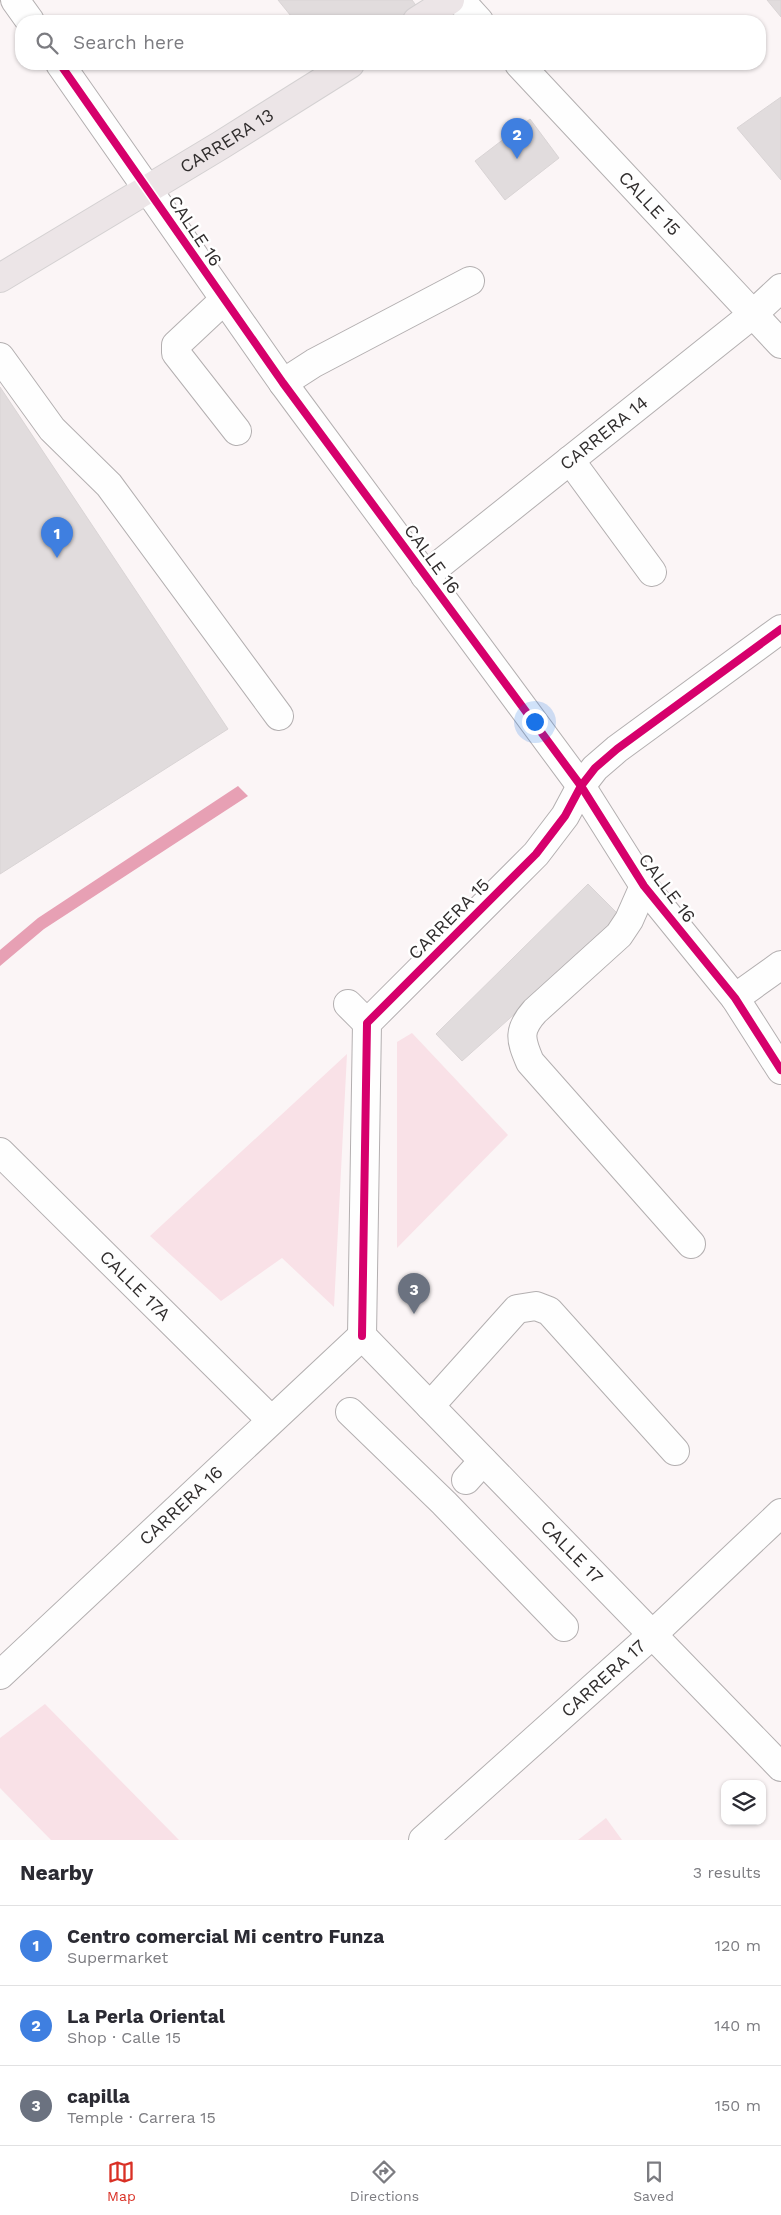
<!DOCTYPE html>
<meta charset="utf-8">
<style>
body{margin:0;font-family:"Work Sans",sans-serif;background:#f2f2f3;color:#2b2b33}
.controls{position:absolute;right:15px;bottom:15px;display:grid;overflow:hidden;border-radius:10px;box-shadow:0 1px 4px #0004}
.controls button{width:45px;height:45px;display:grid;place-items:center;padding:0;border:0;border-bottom:1px solid #e1e1e2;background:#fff;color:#2b2b33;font:25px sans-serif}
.you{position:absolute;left:534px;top:721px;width:18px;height:18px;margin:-12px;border:4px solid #fff;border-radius:50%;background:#1a73e8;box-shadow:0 0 0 8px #1a73e833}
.badge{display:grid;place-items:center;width:32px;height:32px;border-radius:50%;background:#d93025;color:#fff;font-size:16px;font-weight:700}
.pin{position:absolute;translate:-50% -41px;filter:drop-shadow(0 1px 2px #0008)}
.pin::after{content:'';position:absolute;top:26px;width:18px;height:15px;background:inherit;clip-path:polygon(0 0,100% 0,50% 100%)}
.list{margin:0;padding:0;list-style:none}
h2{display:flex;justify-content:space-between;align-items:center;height:65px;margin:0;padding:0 20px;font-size:21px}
h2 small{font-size:16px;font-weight:400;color:#7c7c81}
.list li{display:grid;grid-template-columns:32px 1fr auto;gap:15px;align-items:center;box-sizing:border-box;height:80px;padding:0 20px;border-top:1px solid #e1e1e2}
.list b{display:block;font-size:19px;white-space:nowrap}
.list p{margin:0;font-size:16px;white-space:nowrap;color:#7c7c81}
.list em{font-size:16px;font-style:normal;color:#7c7c81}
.icon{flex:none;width:28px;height:28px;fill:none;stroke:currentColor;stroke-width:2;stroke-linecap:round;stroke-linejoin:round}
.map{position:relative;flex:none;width:781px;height:1840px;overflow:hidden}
.search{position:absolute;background:#fff;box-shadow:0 1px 4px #0004;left:15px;right:15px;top:15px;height:55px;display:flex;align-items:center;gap:12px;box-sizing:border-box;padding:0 18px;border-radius:20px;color:#7c7c81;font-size:19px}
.sheet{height:305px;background:#fff}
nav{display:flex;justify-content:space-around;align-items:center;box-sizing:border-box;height:70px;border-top:1px solid #e1e1e2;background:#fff;font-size:14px;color:#7c7c81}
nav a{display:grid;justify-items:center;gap:2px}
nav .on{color:#d93025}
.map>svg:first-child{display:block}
</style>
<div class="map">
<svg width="781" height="1840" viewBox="0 0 781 1840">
<rect width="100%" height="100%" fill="#fbf5f6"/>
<!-- green -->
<g fill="#f9e1e7">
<path d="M412 1033 508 1135 397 1248V1042Z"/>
<path d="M347 1054 334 1307 282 1258 221 1301 150 1236Z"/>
<path d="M45 1704 179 1840H51L0 1788V1738Z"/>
<path d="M606 1818 622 1840H578Z"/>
</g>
<!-- water -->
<path fill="#e7a0b4" d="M238 786 248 796 44 929 0 966V950L38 918Z"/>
<!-- building -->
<g fill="#e1dcdd" stroke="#d9d4d5">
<path d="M278 0H412L418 8 401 21H295Z"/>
<path d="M767 0H781V17Z"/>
<path d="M781 97V180L737 128Z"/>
<path d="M530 119 559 158 505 200 475 161Z"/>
<path d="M0 387 228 729 0 874Z"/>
<path d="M588 884 622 918 462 1061 436 1034Z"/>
</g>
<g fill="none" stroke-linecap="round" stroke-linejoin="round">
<defs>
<g id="minor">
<path d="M15 0 30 21"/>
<path d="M460 0 479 21"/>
<path d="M60 64 283 383 581 786 644 886 735 998 781 1070"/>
<path id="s1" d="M519 64 781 344"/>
<path d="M224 300 176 345V353L237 431"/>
<path d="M0 357 52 429 109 485 279 716"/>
<path d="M283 383 314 363 470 281"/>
<path d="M570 460 652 572"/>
<path id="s2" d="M425 576 752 315 781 288"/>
<path d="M644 886 629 920 619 935 535 1011C518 1030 520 1039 530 1062L691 1244"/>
<path d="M735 998 781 965"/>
<path d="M348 1004 367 1023"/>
<path id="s3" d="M0 1152 271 1420"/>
<path d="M362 1336 367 1023 536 854 565 816 581 786 595 768 617 749 781 629"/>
<path id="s4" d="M362 1336 781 1767"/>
<path d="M430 1406 517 1309 536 1306 549 1311 675 1451"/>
<path d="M350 1412 444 1503 564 1627"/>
<path d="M466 1480 483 1461"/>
<path id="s5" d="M0 1675 362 1336"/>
<path id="s6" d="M423 1840 652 1635 781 1513"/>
</g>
<g id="major">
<path d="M417 21 450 0"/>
<path id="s7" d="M0 278 221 145 350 64"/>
</g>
</defs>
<!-- minor casing -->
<use href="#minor" stroke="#b3afb0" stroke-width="30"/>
<!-- major casing -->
<use href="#major" stroke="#d4d1d2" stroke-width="30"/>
<!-- minor -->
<use href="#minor" stroke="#fefefe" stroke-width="28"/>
<!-- major -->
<use href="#major" stroke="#ece5e7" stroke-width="28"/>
<defs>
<g id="cycleway">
<path d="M60 64 283 383 581 786 644 886 735 998 781 1070"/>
<path d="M362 1336 367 1023 536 854 565 816 581 786 595 768 617 749 781 629"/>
</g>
</defs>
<!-- cycleway casing -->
<use href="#cycleway" stroke="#fff" stroke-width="11"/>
<!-- cycleway -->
<use href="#cycleway" stroke="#d6006c" stroke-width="8"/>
</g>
<g text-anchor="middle" stroke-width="5" stroke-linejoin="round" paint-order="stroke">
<!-- street labels -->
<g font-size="18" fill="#302d2d" stroke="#fff">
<text dy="6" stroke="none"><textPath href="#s7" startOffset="265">CARRERA 13</textPath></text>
<text dy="6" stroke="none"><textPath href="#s1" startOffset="191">CALLE 15</textPath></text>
<text transform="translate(195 231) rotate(56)" y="6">CALLE 16</text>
<text dy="6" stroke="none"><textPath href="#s2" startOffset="229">CARRERA 14</textPath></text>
<text transform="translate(432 559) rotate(54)" y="6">CALLE 16</text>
<text transform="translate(667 888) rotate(53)" y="6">CALLE 16</text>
<text transform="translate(449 919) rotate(-45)" y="6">CARRERA 15</text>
<text dy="6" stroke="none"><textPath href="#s3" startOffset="190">CALLE 17A</textPath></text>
<text dy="6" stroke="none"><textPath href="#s5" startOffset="248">CARRERA 16</textPath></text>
<text dy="6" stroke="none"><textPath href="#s4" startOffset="301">CALLE 17</textPath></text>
<text dy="6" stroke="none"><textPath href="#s6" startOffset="242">CARRERA 17</textPath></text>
</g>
</g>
</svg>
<div class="controls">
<button><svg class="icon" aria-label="layers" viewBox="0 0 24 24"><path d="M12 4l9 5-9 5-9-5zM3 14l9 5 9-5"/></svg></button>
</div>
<div class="you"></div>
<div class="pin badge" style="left:57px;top:558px;background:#3f7fe0">1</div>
<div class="pin badge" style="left:517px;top:159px;background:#3f7fe0">2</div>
<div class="pin badge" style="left:414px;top:1314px;background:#6b7280">3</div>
<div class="search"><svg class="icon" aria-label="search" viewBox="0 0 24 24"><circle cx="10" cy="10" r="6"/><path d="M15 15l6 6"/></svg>Search here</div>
</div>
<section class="sheet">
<h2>Nearby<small>3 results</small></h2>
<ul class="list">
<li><span class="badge" style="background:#3f7fe0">1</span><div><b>Centro comercial Mi centro Funza</b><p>Supermarket</p></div><em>120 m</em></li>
<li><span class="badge" style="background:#3f7fe0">2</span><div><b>La Perla Oriental</b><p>Shop · Calle 15</p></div><em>140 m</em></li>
<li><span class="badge" style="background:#6b7280">3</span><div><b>capilla</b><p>Temple · Carrera 15</p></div><em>150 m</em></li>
</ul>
</section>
<nav>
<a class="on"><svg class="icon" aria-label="map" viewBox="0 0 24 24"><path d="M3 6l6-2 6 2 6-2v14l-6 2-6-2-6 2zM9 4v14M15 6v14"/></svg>Map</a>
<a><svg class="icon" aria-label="directions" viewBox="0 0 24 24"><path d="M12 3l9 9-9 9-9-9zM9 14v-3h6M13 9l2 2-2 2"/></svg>Directions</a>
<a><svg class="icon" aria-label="saved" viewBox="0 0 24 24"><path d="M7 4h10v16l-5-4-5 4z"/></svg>Saved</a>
</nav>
